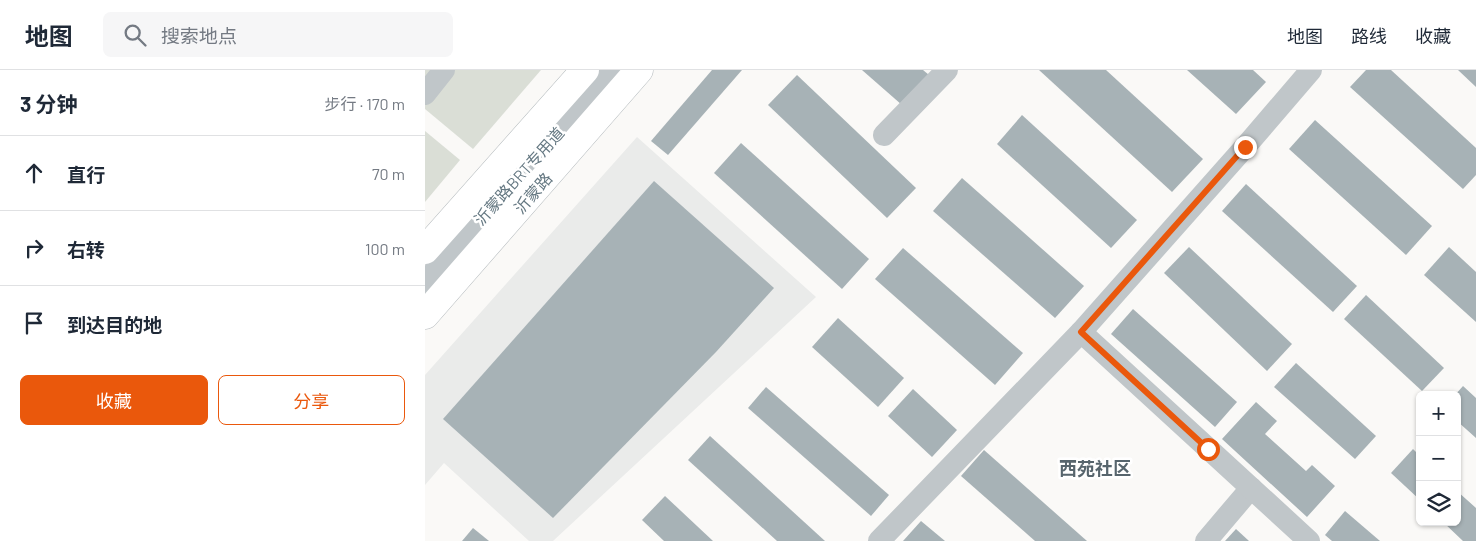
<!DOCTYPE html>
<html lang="zh">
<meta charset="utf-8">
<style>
body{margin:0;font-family:Barlow,"Noto Sans SC",sans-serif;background:#f6f6f7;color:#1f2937}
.controls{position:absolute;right:15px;bottom:15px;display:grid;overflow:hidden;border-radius:8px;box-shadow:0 1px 4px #0004}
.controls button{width:45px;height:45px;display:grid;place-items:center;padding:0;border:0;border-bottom:1px solid #e0e1e3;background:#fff;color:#1f2937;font:25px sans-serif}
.stop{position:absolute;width:15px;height:15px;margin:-11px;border:4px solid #ea580c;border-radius:50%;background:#fff}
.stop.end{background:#ea580c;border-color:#fff;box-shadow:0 1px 5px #0008}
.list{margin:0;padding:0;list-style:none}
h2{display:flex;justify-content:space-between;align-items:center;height:65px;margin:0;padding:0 20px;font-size:21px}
h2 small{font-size:16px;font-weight:400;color:#747a83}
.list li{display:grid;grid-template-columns:32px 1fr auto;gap:15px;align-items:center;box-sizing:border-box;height:75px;padding:0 20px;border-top:1px solid #e0e1e3}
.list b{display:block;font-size:19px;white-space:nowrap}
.list em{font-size:16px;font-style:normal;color:#747a83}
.actions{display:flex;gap:10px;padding:15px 20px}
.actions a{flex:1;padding:11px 0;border:1px solid #ea580c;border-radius:8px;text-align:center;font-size:18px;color:#ea580c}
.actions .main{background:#ea580c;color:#fff}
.icon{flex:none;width:28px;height:28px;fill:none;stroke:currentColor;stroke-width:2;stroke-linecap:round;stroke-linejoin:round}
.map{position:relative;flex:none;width:1051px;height:471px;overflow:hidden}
header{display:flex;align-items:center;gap:30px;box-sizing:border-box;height:70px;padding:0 25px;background:#fff;border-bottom:1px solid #e0e1e3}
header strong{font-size:24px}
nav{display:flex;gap:28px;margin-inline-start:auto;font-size:18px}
.search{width:350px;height:45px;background:#f6f6f7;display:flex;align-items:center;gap:12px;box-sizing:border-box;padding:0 18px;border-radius:8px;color:#747a83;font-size:19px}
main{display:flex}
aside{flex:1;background:#fff}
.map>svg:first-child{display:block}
</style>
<header>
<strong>地图</strong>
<div class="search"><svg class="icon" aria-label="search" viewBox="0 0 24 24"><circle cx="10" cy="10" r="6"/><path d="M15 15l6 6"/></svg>搜索地点</div>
<nav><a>地图</a><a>路线</a><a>收藏</a></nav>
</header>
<main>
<aside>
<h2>3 分钟<small>步行 · 170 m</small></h2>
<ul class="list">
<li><svg class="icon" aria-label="ahead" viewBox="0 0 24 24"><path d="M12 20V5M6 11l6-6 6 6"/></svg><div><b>直行</b></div><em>70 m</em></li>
<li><svg class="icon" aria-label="right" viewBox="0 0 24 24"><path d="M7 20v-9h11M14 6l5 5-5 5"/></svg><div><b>右转</b></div><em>100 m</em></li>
<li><svg class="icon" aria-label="arrive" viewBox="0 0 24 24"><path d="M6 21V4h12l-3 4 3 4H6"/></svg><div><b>到达目的地</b></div></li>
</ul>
<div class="actions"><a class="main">收藏</a><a>分享</a></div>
</aside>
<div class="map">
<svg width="1051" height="471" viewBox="0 0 1051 471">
<rect width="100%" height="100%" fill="#faf9f7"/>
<!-- built -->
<path fill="#eaebea" d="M212 67 391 227 128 471H104L19 393 0 415V305Z"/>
<!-- green -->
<g fill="#daded6">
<path d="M0 0H116L48 79 0 39Z"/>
<path d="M0 61 35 90 0 132Z"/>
</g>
<!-- building -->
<g fill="#a7b2b6">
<path d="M287 0H317L243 85 226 71Z"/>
<path d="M437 0H498L504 5 477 35Z"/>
<path d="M614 0H681L778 89 747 122Z"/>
<path d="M762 0H828L841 12 811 44Z"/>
<path d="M941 0H966L1051 78V105L1038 119 925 17Z"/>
<path d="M1033 0H1051V17Z"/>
<path d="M372 5 491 118 462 148 343 35Z"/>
<path d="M597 45 712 150 686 178 572 74Z"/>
<path d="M890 50 1007 156 981 185 864 79Z"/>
<path d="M316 73 444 189 417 219 289 103Z"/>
<path d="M537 108 659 216 630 248 508 141Z"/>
<path d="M229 111 349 218 291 282 128 448 18 349Z"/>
<path d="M821 114 932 216 908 242 797 141Z"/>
<path d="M764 177 867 274 842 301 739 203Z"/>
<path d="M1024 177 1051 202V252L999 205Z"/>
<path d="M478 178 598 283 570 315 450 209Z"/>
<path d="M941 225 1019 298 997 321 919 249Z"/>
<path d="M708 239 812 332 790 357 686 264Z"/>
<path d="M413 248 479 308 453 337 387 277Z"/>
<path d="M871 293 951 366 930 389 849 317Z"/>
<path d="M1038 316 1051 328V368L1032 351V325H1030Z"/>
<path d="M341 317 464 425 446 446 323 338Z"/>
<path d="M488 319 532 360 507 387 463 346Z"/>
<path d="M831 332 852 351 840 364 881 401 887 395 910 416 882 447 797 369Z"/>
<path d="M285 366 400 471H352L263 390Z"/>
<path d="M988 379 995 386V430L966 403Z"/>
<path d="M559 380 662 471H610L536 406Z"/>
<path d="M1032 421 1051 438V471H1038L1018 452H1032Z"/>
<path d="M240 426 288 471H239L217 450Z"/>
<path d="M920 441 955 471H907L900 465Z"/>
<path d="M496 451 520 471H478Z"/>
<path d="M48 458 64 471H37Z"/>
<path d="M811 459 824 471H800Z"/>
</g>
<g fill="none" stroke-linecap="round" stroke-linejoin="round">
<defs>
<g id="major">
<path d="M0 180 160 0"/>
<path d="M0 245 214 0"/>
</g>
</defs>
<!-- major casing -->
<use href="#major" stroke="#b4babd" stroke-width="29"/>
<!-- minor -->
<g stroke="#c0c6c9" stroke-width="22">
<path d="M0 24 19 0"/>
<path d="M459 65 522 0"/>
<path d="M0 212 189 0"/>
<path d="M454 471 656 262"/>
<path d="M781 471 826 418"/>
<path d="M884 471 656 262 820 77 886 0"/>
</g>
<!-- major -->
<use href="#major" stroke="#fff" stroke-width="28"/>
</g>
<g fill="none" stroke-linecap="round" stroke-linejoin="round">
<!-- route -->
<path stroke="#ea580c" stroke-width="6" d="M783 379 656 262 820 77"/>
</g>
<g text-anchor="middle" stroke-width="5" stroke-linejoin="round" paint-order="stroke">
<!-- street labels -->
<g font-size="16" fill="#657882" stroke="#fff">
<text transform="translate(94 106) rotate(-48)" y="6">沂蒙路BRT专用道</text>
<text transform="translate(108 123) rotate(-49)" y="6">沂蒙路</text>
</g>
<!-- neighbourhood labels -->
<g font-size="18" font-weight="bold" fill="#57656d" stroke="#fff">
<text x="670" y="405">西苑社区</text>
</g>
</g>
</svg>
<div class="controls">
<button>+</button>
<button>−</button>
<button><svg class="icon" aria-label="layers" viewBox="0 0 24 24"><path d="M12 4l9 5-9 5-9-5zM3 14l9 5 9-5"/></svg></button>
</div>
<div class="stop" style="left:783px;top:379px"></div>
<div class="stop end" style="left:820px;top:77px"></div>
</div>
</main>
